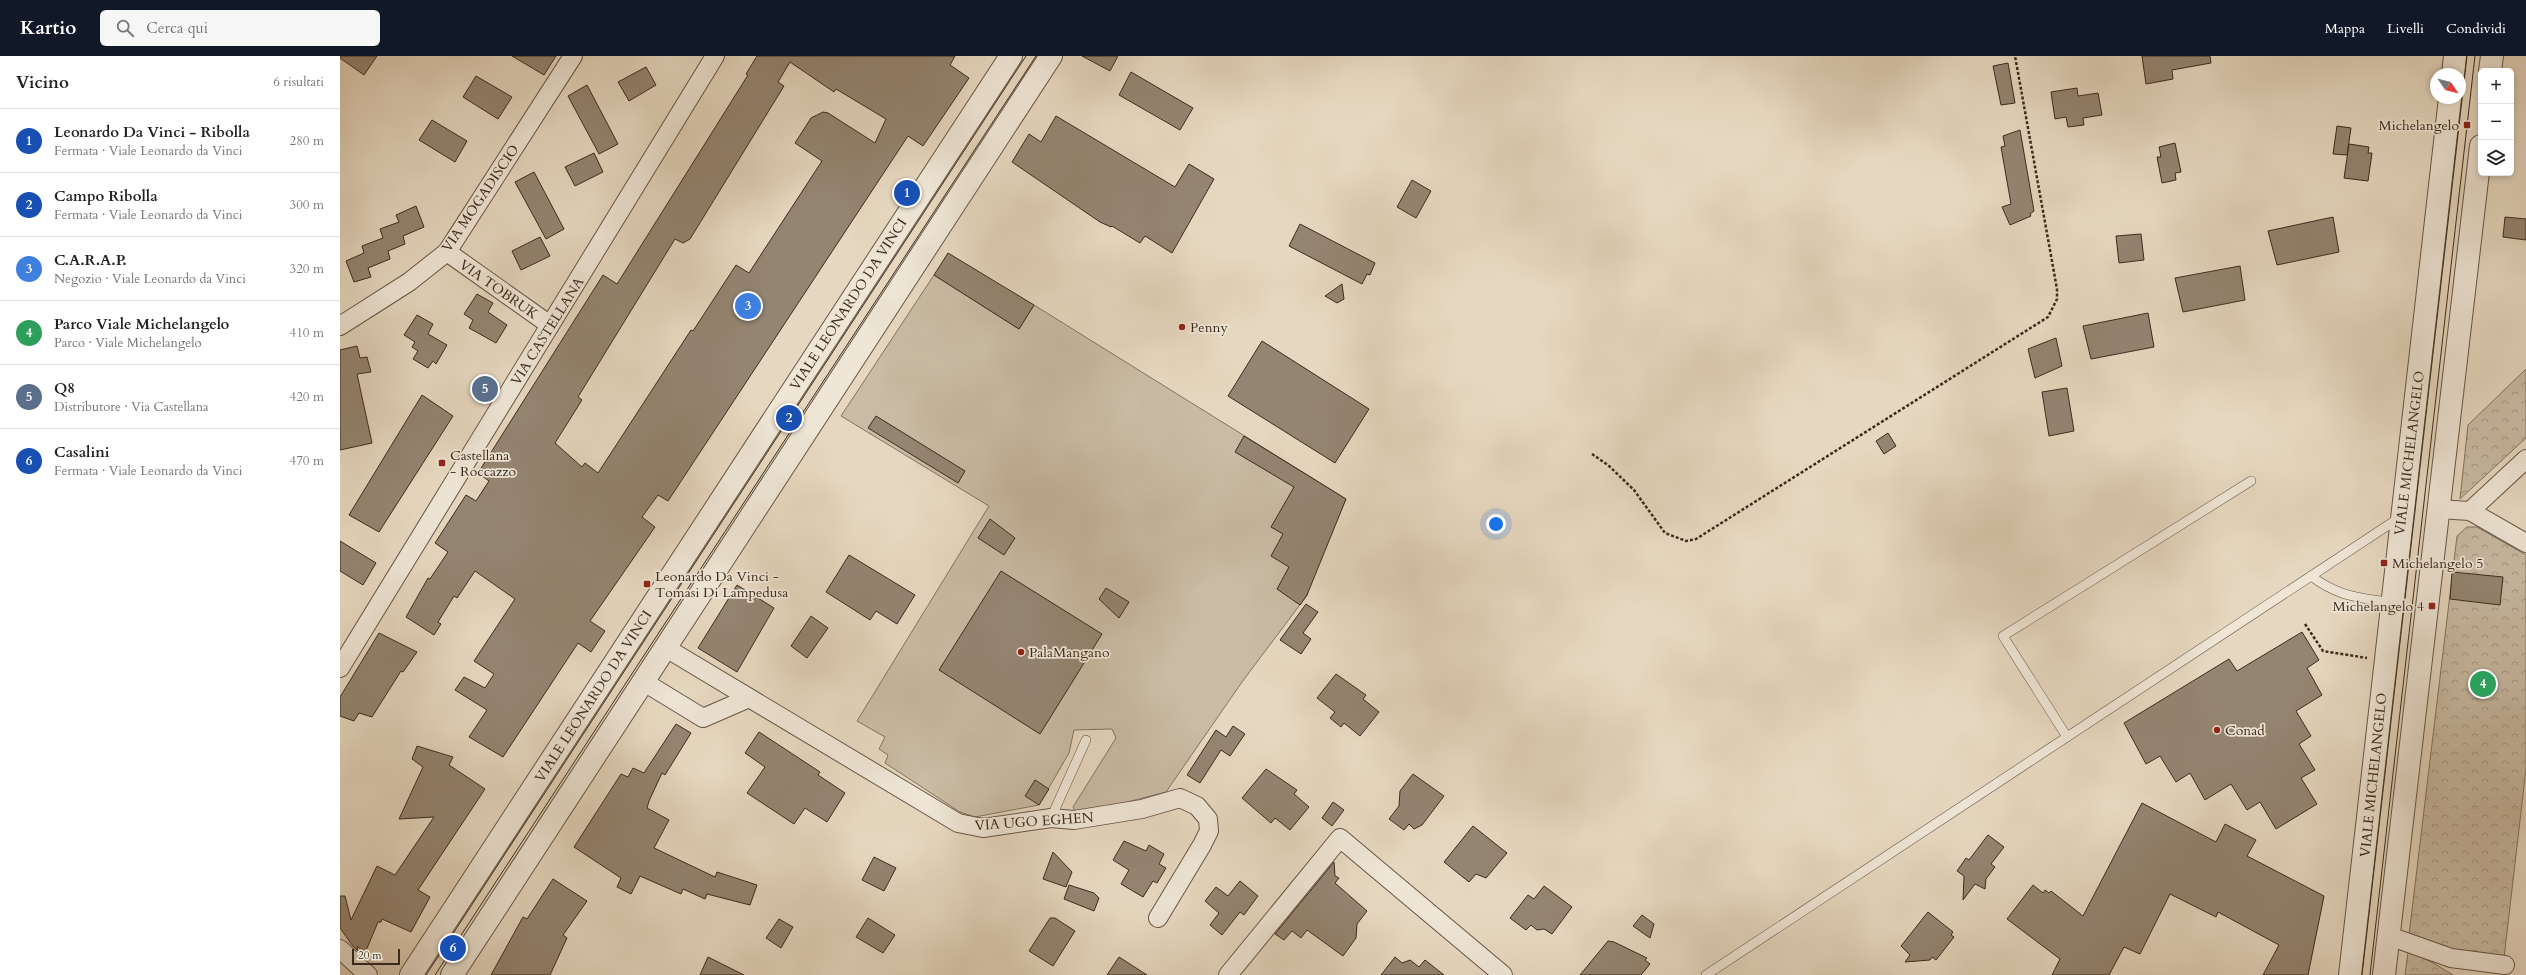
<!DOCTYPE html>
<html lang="it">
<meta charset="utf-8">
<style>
body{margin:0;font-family:Cardo,serif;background:#f6f6f6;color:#222}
.controls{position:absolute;right:12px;top:12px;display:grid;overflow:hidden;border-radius:6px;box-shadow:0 2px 6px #0003}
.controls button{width:36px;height:36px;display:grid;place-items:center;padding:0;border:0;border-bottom:1px solid #e0e0e0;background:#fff;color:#222;font:20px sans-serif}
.compass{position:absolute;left:2090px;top:12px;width:36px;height:36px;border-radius:50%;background:#fff;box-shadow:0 2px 6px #0003;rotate:125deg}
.scale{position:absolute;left:12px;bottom:10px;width:48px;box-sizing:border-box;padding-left:4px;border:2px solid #3c2b1d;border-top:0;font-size:11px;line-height:14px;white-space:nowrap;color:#3c2b1d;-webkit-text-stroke:3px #efe6d6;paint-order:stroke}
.you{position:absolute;left:1156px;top:468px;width:14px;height:14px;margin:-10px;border:3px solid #fff;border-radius:50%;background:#1a73e8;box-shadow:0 0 0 6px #1a73e833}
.badge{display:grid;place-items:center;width:26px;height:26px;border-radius:50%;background:#111827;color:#fff;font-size:13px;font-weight:700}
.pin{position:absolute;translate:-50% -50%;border:2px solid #fff;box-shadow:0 1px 4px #0006}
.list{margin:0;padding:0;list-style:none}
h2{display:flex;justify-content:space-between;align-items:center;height:52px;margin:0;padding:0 16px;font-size:17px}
h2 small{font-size:13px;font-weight:400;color:#767676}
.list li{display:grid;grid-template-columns:26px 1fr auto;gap:12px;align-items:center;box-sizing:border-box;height:64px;padding:0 16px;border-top:1px solid #e0e0e0}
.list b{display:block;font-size:15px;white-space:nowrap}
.list p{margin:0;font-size:13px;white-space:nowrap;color:#767676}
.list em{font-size:13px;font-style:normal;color:#767676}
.icon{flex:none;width:22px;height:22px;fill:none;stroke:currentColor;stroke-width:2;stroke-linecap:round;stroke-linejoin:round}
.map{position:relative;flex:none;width:2186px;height:919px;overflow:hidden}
header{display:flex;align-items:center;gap:24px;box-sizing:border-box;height:56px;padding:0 20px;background:#111827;color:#fff}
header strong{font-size:19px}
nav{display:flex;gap:22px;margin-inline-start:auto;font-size:14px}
.search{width:280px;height:36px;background:#f6f6f6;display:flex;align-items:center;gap:10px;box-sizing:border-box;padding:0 14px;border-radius:6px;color:#767676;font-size:15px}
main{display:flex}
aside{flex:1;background:#fff}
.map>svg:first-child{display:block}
</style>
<header>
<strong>Kartio</strong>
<div class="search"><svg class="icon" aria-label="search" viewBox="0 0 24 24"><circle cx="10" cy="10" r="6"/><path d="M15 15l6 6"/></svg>Cerca qui</div>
<nav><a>Mappa</a><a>Livelli</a><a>Condividi</a></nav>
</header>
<main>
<aside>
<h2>Vicino<small>6 risultati</small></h2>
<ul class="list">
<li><span class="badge" style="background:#1a4fb4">1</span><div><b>Leonardo Da Vinci - Ribolla</b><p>Fermata · Viale Leonardo da Vinci</p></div><em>280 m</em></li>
<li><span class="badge" style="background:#1a4fb4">2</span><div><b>Campo Ribolla</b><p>Fermata · Viale Leonardo da Vinci</p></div><em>300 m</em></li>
<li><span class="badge" style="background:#3f7fe0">3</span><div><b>C.A.R.A.P.</b><p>Negozio · Viale Leonardo da Vinci</p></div><em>320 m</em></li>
<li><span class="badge" style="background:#2e9e5b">4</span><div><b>Parco Viale Michelangelo</b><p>Parco · Viale Michelangelo</p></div><em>410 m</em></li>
<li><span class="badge" style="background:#5c6f8a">5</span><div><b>Q8</b><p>Distributore · Via Castellana</p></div><em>420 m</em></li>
<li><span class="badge" style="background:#1a4fb4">6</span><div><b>Casalini</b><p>Fermata · Viale Leonardo da Vinci</p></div><em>470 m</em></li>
</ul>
</aside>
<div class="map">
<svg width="2186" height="919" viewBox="0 0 2186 919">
<defs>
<pattern id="forest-crowns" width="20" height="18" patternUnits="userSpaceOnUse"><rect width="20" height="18" fill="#c9bba4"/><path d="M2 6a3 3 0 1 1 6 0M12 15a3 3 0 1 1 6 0" fill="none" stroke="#a49885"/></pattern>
</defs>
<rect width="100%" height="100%" fill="#e6d8c0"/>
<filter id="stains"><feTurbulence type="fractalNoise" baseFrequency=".005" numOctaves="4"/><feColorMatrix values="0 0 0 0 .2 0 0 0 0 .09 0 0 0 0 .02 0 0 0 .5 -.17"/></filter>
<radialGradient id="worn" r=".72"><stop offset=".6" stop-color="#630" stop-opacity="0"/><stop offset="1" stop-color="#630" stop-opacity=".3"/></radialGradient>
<!-- forest -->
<g fill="url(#forest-crowns)" stroke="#827360">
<path d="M2186 313V382L2120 443 2128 369Z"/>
<path d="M2127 471H2137L2186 499V713L2164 902 2123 898 2069 879 2117 480Z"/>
<path d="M2068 896 2085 902 2113 919H2065Z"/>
</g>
<!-- pitch -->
<path fill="#c9bba4" stroke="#827360" d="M594 219 679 273 694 249 1006 443 965 537 968 538 902 626 826 736 737 759 733 751 776 682 772 673 734 674 729 697 699 749 635 761 620 756 545 707 548 699 539 693 545 681 517 665 649 450 501 360Z"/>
<!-- building -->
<g fill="#948572" stroke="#3c2b1d" fill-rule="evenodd">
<path d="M0 0H37L24 19 0 2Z"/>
<path d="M172 0H216L204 19Z"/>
<path d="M417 0H615L610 9 629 22 583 90 568 80 328 445 318 439 302 461 315 471 250 565 265 575 251 596 238 587 163 701 129 681 147 654 115 634 124 621 145 632 154 618 134 605 175 543 135 515 117 542 114 540 98 566 101 568 94 579 66 561 88 522 90 523 108 496 95 487 126 439 136 445 149 425 138 417 263 219 277 228 408 19 406 18ZM450 6 494 36 496 33 546 63 535 87 488 57 483 56 471 62 455 87 482 105 409 217 396 209 353 275 351 274 258 417 245 407 242 411 215 387 242 344 238 341 335 183 343 187 350 183 444 30 438 26Z"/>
<path d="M742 0H778L770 15Z"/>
<path d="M1802 0H1870L1871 7 1832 14 1833 23 1806 28Z"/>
<path d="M1668 7 1675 47 1661 49 1653 10Z"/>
<path d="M306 11 316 29 289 45 278 26Z"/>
<path d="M791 16 853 52 840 74 779 39Z"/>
<path d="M136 20 172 41 158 63 123 41Z"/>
<path d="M247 29 278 88 259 98 228 40Z"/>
<path d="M1737 32 1738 40 1758 37 1762 59 1743 62 1744 69 1728 71 1726 61 1715 63 1711 36Z"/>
<path d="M716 60 835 131 849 108 874 123 832 197 805 180 800 187 772 170 771 171 760 166 672 106 689 78 701 86Z"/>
<path d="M92 64 127 85 115 106 79 84Z"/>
<path d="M1997 70 2011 72 2007 99 1993 98Z"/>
<path d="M1680 74 1694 155 1690 158 1691 160 1670 169 1662 151 1671 148 1661 91 1665 90 1663 80Z"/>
<path d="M1835 87 1841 116 1835 117 1836 124 1822 127 1817 101H1821L1819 91Z"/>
<path d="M2009 88 2029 91 2028 97H2032L2028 125 2004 122Z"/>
<path d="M254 97 263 116 235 130 225 111Z"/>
<path d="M194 116 224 173 206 183 175 126Z"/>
<path d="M1072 124 1091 135 1076 162 1057 151Z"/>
<path d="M76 150 84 171 63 180 65 188 48 195 50 203 28 212 31 221 14 226 6 205 24 197 22 190 43 182 40 173 59 166 56 159Z"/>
<path d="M1993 161 1999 196 1937 209 1928 175Z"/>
<path d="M2165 161 2186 163V184L2163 181Z"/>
<path d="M960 168 1035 207 1030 219 1027 218 1022 228 949 190Z"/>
<path d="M1801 178 1804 204 1779 207 1776 180Z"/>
<path d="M200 181 210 200 181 214 172 195Z"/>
<path d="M608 197 694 249 679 273 594 219Z"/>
<path d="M1900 210 1905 244 1843 256 1835 222Z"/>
<path d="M1002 228 1004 243 997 247 985 240Z"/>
<path d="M137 238 153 247 148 256 167 269 156 287 129 272 133 264 124 258Z"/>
<path d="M1808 257 1814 291 1751 303 1743 270Z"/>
<path d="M77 259 93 268 88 278 107 289 96 308 93 305 88 312 73 303 78 295 72 291 75 286 64 279Z"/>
<path d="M1716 282 1722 310 1695 322 1688 293Z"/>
<path d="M922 285 1029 353 995 407 888 340Z"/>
<path d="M17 290 20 302 27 301 31 316 17 318 32 387 0 394V294Z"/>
<path d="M1727 332 1734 375 1709 380 1702 336Z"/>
<path d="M82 339 113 360 39 476 9 459Z"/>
<path d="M536 360 625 415 618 427 528 372Z"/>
<path d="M1548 377 1556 390 1544 398 1536 385Z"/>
<path d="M904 380 1006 443 967 539 960 549 937 533 949 511 931 500 943 478 931 471 954 431 895 396Z"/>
<path d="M650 463 675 482 664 499 638 482Z"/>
<path d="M0 485 36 507 23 529 0 515Z"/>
<path d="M509 499 575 539 557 568 536 555 530 564 486 536Z"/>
<path d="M661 515 762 578 700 678 599 614Z"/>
<path d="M2112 516 2163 521 2160 549 2110 543Z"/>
<path d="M397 529 434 552 397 616 358 592Z"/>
<path d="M766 532 789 546 779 562 759 543Z"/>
<path d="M966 548 978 556 963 577 971 583 961 598 940 584Z"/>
<path d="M471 560 488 572 467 602 451 590Z"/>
<path d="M1962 576 1979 604 1967 612 1982 639 1956 655 1971 680 1959 688 1975 714 1961 722 1977 748 1936 773 1920 746 1907 754 1891 728 1865 744 1850 717 1836 726 1820 700 1806 708 1784 667 1889 603 1897 615Z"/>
<path d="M39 577 77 596 63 616 61 615 32 661 19 657 14 665 0 660V641Z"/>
<path d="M996 618 1026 639 1023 643 1039 656 1020 680 1004 667 1001 671 990 662 995 656 977 642Z"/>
<path d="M336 668 351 677 325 719 322 717 309 745 307 752 329 764 314 792 375 821 377 816 417 829 410 849 367 838 365 843 343 833 341 838 300 820 291 838 277 831 281 822 234 791 281 718 288 721 293 712 304 717Z"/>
<path d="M893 670 905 678 890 700 881 694 860 727 847 719 876 674 886 681Z"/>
<path d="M419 676 480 716 478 719 505 737 487 766 465 752 454 768 407 737 425 711 405 697Z"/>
<path d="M77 690 113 701 109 709 145 733 78 834 90 841 71 876 42 863 41 866H38L25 897 17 890 18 895 12 889 0 872V840H5L11 864 37 810 55 819 94 761 59 763 83 711 72 703Z"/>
<path d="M926 713 957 734 954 738 969 751 950 774 935 762 931 767 902 742Z"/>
<path d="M1073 718 1104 740 1082 769 1074 773 1069 768 1064 774 1049 763 1059 750 1060 735Z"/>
<path d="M695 724 709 733 699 749 685 740Z"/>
<path d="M993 746 1004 754 992 770 982 762Z"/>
<path d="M1802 747 1876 786 1885 768 1916 784 1907 800 1984 840 1968 919H1923L1939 889 1878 856 1876 861 1830 838 1800 898 1784 891 1769 919H1712L1720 903 1667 863 1693 829 1703 837 1705 834 1709 837 1711 835 1743 860Z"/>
<path d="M1133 770 1167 797 1146 822 1136 818 1129 826 1104 806Z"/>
<path d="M1648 779 1664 791 1651 808 1655 811 1646 823 1645 833 1635 828 1623 844 1624 820 1617 815 1626 802 1629 804Z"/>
<path d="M784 785 806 795 809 789 824 798 819 808 826 812 817 827 813 825 803 841 781 828 789 814 773 804Z"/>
<path d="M713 796 732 816 726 831 703 823Z"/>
<path d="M534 801 556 812 544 835 522 824Z"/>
<path d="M994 806 995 820 999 822 995 827 1027 855 1017 868 1016 882 1003 900 967 874 961 882 952 875 944 884 935 878Z"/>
<path d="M213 823 247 845 223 879 227 882 210 919H151L183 861 187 863Z"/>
<path d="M900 825 918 840 904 859 900 856 882 879 870 869 879 857 865 845 876 831 888 840Z"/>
<path d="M729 829 754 837 759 842 754 855 724 843Z"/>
<path d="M1204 830 1232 851 1212 878 1204 873 1197 874 1191 869 1186 874 1170 862 1188 839 1194 843Z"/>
<path d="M1588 856 1613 876 1611 879 1614 881 1596 904 1592 901 1590 904 1565 906 1570 899 1561 890Z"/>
<path d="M1302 859 1314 868 1310 882 1293 870Z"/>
<path d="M528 862 555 879 543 897 516 881Z"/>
<path d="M710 862H715L735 875 713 910 689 895Z"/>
<path d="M439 863 453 871 441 892 426 882Z"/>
<path d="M1268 885 1274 886 1307 902 1305 904 1310 908 1301 919H1240Z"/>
<path d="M368 901 404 919H360Z"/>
<path d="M779 901 807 919H767Z"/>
<path d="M1055 901 1062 907 1070 904 1079 911 1085 904 1104 919H1041Z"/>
</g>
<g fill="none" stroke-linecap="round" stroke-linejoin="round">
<defs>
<g id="service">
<path d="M1971 520C1999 541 2018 541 2052 547"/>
<path d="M1727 681 1663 580 1911 425"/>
<path d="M711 762 746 684"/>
<path d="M1366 919 2059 462"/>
</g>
<g id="minor">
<path d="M107 196 210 269"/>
<path d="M0 270 69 226 107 196 233 0"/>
<path d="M2098 453 2130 455 2186 487"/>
<path d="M2130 455 2186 403"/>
<path d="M326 592 618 767 643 772 711 762 734 764 802 753 840 742 857 750 868 763 869 775 862 789 818 862"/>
<path d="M0 612 375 0"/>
<path d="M304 626 363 662 409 642"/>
<path d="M2049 880 2111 902 2165 909"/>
<path d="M0 893 28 919"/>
<path d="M888 919 1000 782 1163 919"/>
</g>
<g id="tertiary">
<path d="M2150 15 2152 0"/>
<path d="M2113 18 2115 0"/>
<path d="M71 919 671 0"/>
<path d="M112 919 711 0"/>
<path d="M2010 919 2110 42"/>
<path d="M2044 919 2141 90"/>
</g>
</defs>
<!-- service casing -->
<use href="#service" stroke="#665646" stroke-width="10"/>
<!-- minor casing -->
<use href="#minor" stroke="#665646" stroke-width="20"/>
<!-- tertiary casing -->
<use href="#tertiary" stroke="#665646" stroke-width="24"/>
<!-- path -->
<g stroke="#3c2b1d" stroke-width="2.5" stroke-dasharray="3 2" stroke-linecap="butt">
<path d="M1252 398 1268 409 1294 434 1325 477 1346 485 1356 483 1708 261 1717 243V233L1675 0"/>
<path d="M1965 568 1983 595 2027 602"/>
</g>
<!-- service -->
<use href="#service" stroke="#efe6d6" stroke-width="9"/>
<!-- minor -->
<use href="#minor" stroke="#efe6d6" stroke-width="18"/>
<!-- tertiary -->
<use href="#tertiary" stroke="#efe6d6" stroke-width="22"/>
<!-- tram -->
<g stroke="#3c2b1d" stroke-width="1">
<path d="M86 919 686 0"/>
<path d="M95 919 696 0"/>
<path d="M2022 919 2127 0"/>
<path d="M2030 919 2135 0"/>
</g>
</g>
<!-- markers -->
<g fill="#8f2418" stroke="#efe6d6" stroke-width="1.5">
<rect x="2123" y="65" width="8" height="8" rx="2"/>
<circle cx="842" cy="271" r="4"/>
<rect x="98" y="403" width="8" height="8" rx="2"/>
<rect x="2040" y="503" width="8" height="8" rx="2"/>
<rect x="303" y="524" width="8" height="8" rx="2"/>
<rect x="2088" y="546" width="8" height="8" rx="2"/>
<circle cx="681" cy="596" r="4"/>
<circle cx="1877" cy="674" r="4"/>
</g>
<g text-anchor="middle" stroke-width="3.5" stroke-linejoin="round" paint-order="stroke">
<!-- poi labels -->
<g font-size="14" fill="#3c2b1d" stroke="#efe6d6" text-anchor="start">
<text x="2119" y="74" text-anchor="end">Michelangelo</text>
<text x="850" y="276">Penny</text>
<text x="110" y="404">Castellana<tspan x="110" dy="16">- Roccazzo</tspan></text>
<text x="2052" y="512">Michelangelo 5</text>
<text x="315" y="525">Leonardo Da Vinci -<tspan x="315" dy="16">Tomasi Di Lampedusa</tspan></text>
<text x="2084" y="555" text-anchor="end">Michelangelo 4</text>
<text x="689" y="601">PalaMangano</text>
<text x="1885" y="679">Conad</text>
</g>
<!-- street labels -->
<g font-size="14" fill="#3c2b1d" stroke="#efe6d6">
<text transform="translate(140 142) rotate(-56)" y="5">VIA MOGADISCIO</text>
<text transform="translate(159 233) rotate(35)" y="5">VIA TOBRUK</text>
<text transform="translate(508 248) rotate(-57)" y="5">VIALE LEONARDO DA VINCI</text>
<text transform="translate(207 275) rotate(-58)" y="5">VIA CASTELLANA</text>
<text transform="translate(2069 397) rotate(-83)" y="5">VIALE MICHELANGELO</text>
<text transform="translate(253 640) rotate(-57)" y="5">VIALE LEONARDO DA VINCI</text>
<text transform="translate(2033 719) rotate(-84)" y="5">VIALE MICHELANGELO</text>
<text transform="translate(694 765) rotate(-4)" y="5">VIA UGO EGHEN</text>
</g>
</g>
<rect width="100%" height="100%" filter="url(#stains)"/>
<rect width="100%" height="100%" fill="url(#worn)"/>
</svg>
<div class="controls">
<button>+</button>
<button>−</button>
<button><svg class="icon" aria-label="layers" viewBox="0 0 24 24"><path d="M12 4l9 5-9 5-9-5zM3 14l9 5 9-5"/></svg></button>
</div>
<svg class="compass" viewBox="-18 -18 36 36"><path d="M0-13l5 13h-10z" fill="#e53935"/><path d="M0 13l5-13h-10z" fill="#767676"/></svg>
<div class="scale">20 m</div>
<div class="you"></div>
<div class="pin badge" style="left:567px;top:137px;background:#1a4fb4">1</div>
<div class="pin badge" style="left:449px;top:362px;background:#1a4fb4">2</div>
<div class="pin badge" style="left:408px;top:250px;background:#3f7fe0">3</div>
<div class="pin badge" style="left:2143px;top:628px;background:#2e9e5b">4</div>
<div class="pin badge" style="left:145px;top:333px;background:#5c6f8a">5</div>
<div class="pin badge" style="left:113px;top:892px;background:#1a4fb4">6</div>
</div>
</main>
